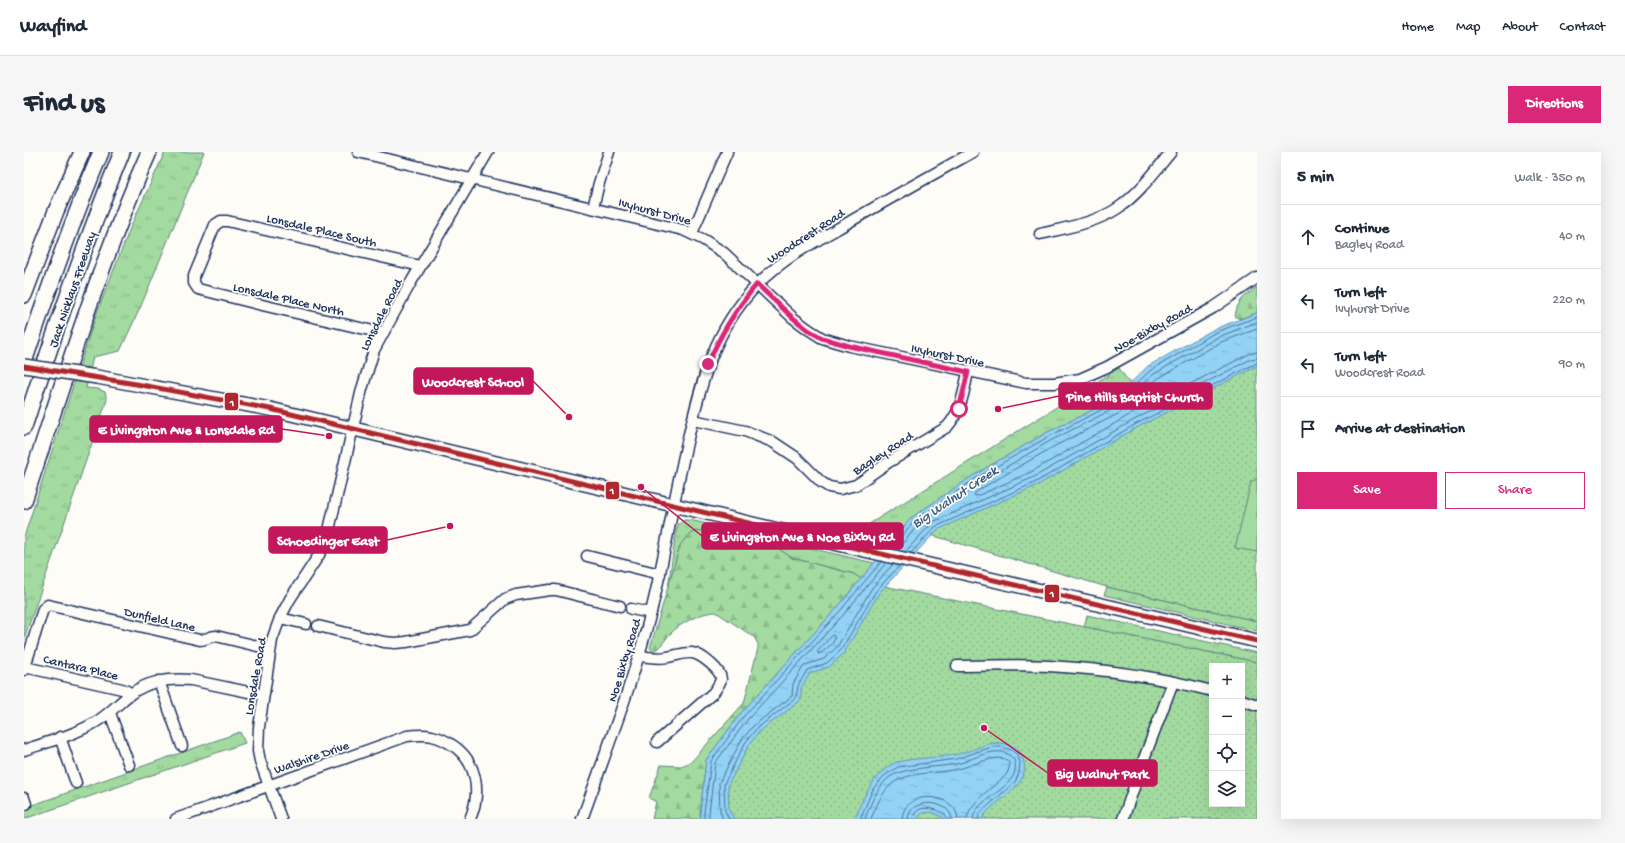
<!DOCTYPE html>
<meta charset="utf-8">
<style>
body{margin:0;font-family:"Gochi Hand",sans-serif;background:#f6f6f7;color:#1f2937}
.controls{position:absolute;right:12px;bottom:12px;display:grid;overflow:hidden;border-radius:0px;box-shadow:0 4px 16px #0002}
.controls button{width:36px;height:36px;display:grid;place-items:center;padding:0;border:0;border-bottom:1px solid #e0e1e3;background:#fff;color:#1f2937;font:20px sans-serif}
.stop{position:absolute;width:12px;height:12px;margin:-9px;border:3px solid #db2777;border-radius:50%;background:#fff}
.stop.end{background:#db2777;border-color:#fff;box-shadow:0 1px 4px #0008}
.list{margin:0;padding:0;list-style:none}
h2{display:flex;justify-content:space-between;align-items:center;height:52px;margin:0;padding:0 16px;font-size:17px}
h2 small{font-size:13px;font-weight:400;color:#747a83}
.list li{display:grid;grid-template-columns:26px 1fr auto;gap:12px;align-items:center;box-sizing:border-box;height:64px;padding:0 16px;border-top:1px solid #e0e1e3}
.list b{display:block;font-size:15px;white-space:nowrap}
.list p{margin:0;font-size:13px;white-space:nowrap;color:#747a83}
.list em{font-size:13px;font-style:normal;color:#747a83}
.actions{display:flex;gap:8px;padding:12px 16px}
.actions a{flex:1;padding:9px 0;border:1px solid #db2777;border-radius:0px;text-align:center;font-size:14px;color:#db2777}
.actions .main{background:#db2777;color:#fff}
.icon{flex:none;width:22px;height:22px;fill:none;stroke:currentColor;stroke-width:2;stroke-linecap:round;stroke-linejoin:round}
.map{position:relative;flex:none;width:1233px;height:667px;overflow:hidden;border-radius:0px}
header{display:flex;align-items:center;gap:24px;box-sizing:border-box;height:56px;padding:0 20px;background:#fff;border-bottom:1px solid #e0e1e3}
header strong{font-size:19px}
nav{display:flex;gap:22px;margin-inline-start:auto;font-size:14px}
.intro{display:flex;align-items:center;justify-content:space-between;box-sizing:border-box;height:96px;padding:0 24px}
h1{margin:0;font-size:28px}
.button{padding:10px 18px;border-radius:0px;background:#db2777;color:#fff;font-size:14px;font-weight:700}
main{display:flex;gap:24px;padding:0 24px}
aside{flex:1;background:#fff;border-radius:0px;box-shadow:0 4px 16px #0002}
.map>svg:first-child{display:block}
</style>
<header>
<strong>Wayfind</strong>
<nav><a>Home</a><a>Map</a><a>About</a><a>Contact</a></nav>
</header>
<div class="intro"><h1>Find us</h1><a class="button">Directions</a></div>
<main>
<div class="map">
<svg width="1233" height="667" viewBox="0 0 1233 667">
<defs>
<pattern id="grass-tufts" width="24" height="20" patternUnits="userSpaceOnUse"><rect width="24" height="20" fill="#a2da9f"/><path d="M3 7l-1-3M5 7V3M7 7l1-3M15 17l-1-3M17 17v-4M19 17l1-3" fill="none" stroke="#8bbb8b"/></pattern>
<pattern id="forest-firs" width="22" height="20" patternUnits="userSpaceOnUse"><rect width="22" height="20" fill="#a2da9f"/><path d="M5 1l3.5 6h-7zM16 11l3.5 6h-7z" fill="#8bbb8b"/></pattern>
<pattern id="park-dots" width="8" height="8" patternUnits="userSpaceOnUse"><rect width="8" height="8" fill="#a2da9f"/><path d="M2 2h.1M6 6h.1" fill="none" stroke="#8bbb8b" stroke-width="1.8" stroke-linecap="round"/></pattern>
<pattern id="water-ripples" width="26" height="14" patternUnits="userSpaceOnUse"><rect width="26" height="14" fill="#92d2f4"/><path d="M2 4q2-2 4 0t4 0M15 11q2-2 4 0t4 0" fill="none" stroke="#7db5d4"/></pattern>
</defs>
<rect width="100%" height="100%" fill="#fdfcf7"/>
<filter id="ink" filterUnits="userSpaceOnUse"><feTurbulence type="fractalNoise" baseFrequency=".025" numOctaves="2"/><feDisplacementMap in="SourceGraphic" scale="8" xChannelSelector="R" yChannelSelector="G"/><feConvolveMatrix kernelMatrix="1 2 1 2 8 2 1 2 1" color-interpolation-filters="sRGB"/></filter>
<g filter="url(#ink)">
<!-- grass -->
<g fill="url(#grass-tufts)" stroke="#5e847e">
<path d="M141 0H180L117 154 96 199 69 205 62 236 74 237 81 240 83 248 0 487V385L72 163 107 74Z"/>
<path d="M1095 216 1106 232 1089 248 1022 281 950 323 887 366 865 393 826 384Z"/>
<path d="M660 368H666L850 411 837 427 830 422 768 406 755 397 683 378 671 379 656 394 644 436 652 380 654 373Z"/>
<path d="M1083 435 1233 469V479L1080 443Z"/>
<path d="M1063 463 1233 501V510L1060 475Z"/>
<path d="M216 580 221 591 0 667V656Z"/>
</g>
<!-- forest -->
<g fill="url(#forest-firs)" stroke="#5e847e">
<path d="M1233 135V161L1215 167 1211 164C1214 147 1220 145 1233 135Z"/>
<path d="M683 378 755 397 768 406 830 422 837 427 813 456 717 561 682 608 676 662 677 667H628L632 650 625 646 637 613 657 614 667 610 720 551 734 496V492L730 485 692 460C677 460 657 471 647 481 641 487 637 496 629 499L626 496 656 394C664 381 668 379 683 378Z"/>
</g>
<!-- park -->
<g fill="url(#park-dots)" stroke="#5e847e" fill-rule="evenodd">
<path d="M1233 190V469L1083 435 900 381Z"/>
<path d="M850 432 1233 510V667H694L702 605ZM1188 514H1218V652H1188Z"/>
</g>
<!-- pitch -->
<path fill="#a2da9f" stroke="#5e847e" d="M1233 327V400L1211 396 1227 330Z"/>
<!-- water -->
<g fill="url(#water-ripples)" stroke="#6291b8">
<path d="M1233 161V214L1114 275 1014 333 913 378 855 441 820 501 805 515 786 521 777 536V548L735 580 725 593 704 633 705 658 710 667H677L676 662 682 608 717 561 813 456 887 366 950 323 1022 281 1089 248 1124 214 1190 177Z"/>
<path d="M967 591C977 591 992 591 997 602 1013 635 970 645 958 667H921L908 660 898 661 893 667H831C838 647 852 616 874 610 890 606 912 606 929 603 942 601 955 595 967 591Z"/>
</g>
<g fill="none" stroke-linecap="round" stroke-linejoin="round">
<!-- shore -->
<g stroke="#4b709a" stroke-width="1">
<path d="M1233 177 1197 190 1133 227 1096 261 1029 295 958 336 951 341 950 343 953 344 1007 320 1107 262 1225 202 1233 200"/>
<path d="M867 397 890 369 952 326 1024 285 1091 251 1127 218 1192 180 1233 165"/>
<path d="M873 398 894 373 955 331 1026 289 1093 255 1130 222 1194 185 1233 170"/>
<path d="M881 400 909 370 1010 325 1110 268 1227 207 1233 206"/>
<path d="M887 401 911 375 1012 330 1112 272 1233 211"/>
<path d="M809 483 811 486 808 492 797 501 794 502V499Z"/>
<path d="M680 667V661L687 609 720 564 816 459 857 410"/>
<path d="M685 667V661L691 611 724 567 820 462 862 411"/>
<path d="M699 667 696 659 695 631 717 589 729 574 768 544 769 532 779 515 784 512 800 507 813 495 848 436 869 412"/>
<path d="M705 667 701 659 700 632 721 591 732 577 772 546 774 534 783 518 803 511 817 498 852 439 875 414"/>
<path d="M836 667 849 637 860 624 874 615 932 607 968 595H978L987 598 993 602 996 610 995 621 991 630 956 661 954 667"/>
<path d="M841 667C846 653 852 638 863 627 880 613 918 617 940 610 950 606 966 598 978 600 983 601 990 605 991 611 996 637 951 645 949 667"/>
<path d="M847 667C852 655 858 639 869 631 886 619 914 622 934 617 945 615 975 600 984 609 987 613 984 620 982 623 971 634 944 651 943 667"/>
<path d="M878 667C879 636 933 640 934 667"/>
<path d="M884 667C885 644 927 648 928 667"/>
<path d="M889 667C891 650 912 657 921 662L923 667"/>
</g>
<defs>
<g id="minor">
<path d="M334 0 659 78 680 88 700 101 768 165 784 177 798 186 825 194 1002 231H1030L1056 227 1083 215 1189 156 1233 126"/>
<path d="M569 56 575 31 585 0"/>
<path d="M668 81 703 0"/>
<path d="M1016 82C1041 76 1072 71 1094 56 1115 42 1131 19 1147 0"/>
<path d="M358 181 238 153 174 137 170 131V124L191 73 197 69H203L396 114"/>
<path d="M669 268 721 279 749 290 773 306 797 330 805 335 816 337 832 333 865 310 923 275C937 260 940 239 944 220"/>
<path d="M563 404 636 422"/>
<path d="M607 457 627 461"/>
<path d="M256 466 282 472"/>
<path d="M294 474 360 490 371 491 382 490 446 478 481 447 492 443 526 438H532L596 454"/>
<path d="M615 504C624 505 634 507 643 505 652 504 660 500 668 501 677 502 697 518 697 527 696 532 692 537 689 541L633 590"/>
<path d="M933 514C964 514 995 512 1025 514 1080 517 1135 525 1188 539"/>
<path d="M1 515 98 537 103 539 105 543"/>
<path d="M0 518 19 457 24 453 176 488C182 488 186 484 192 484L246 497"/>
<path d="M135 529 158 594"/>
<path d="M1218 548 1233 553"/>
<path d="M86 561 105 613"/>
<path d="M36 585 52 631"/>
<path d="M0 598C24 590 50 583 72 570 85 562 94 552 105 543 124 529 144 526 167 528L239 543"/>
<path d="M0 646 2 652"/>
<path d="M152 667 383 584C391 583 400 582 408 584 413 585 420 588 425 591 453 607 458 639 446 667"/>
<path d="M257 667 236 609 234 599 235 575 248 488 256 466 266 447 295 403 305 378 338 237 350 198 386 132 464 0"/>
<path d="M558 667C583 597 610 528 628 456 642 398 651 340 665 282 679 225 690 179 732 134 756 108 790 90 820 73 863 48 906 24 949 0"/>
<path d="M1099 667 1118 612 1149 530"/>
</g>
<path id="major" d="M73 225 246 257 754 378 1233 489"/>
<g id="highway">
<path d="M0 143 32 59 58 0"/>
<path d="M0 210C24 139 48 69 77 0"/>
<path d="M0 275C30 182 61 90 98 0"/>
<path d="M0 349C39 232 75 113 125 0"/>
</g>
</defs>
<!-- minor casing -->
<use href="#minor" stroke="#1b2f5e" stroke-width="13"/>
<!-- major casing -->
<use href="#major" stroke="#1b2f5e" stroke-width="16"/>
<!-- highway casing -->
<use href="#highway" stroke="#1b2f5e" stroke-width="18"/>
<!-- minor -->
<use href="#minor" stroke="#fdfcf7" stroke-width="10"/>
<!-- major -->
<use href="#major" stroke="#fdfcf7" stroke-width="13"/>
<!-- highway -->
<use href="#highway" stroke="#fdfcf7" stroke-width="15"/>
<defs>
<path id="major-bridge" d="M0 214 73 225"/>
</defs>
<!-- major-bridge casing -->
<use href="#major-bridge" stroke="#1b2f5e" stroke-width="16" stroke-linecap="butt"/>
<!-- major-bridge -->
<use href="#major-bridge" stroke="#fdfcf7" stroke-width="13"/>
<defs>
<path id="bus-1" d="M0 214 112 232 246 257 754 378 1233 489"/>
</defs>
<!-- bus-1 casing -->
<use href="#bus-1" stroke="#fdfcf7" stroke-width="8"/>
<!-- bus-1 -->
<use href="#bus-1" stroke="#af272f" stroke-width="5"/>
</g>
</g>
<g fill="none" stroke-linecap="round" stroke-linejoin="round" filter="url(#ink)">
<!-- route -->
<path stroke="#db2777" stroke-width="5" d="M684 212C696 182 712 157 733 132L768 165 784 178 798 186 825 194 944 220 935 257"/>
</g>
<g text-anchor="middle" stroke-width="3.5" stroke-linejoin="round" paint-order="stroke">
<!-- street labels -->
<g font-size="13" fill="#1b2f5e" stroke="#fdfcf7">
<text transform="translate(631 58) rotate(15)" y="5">Ivyhurst Drive</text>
<text transform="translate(298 77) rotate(13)" y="5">Lonsdale Place South</text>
<text transform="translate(781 83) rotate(-33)" y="5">Woodcrest Road</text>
<text transform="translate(47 137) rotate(-71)" y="5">Jack Nicklaus Freeway</text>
<text transform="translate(265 146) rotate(13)" y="5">Lonsdale Place North</text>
<text transform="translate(356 162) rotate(-63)" y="5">Lonsdale Road</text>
<text transform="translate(1128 175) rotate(-29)" y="5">Noe-Bixby Road</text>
<text transform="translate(924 202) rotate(12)" y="5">Ivyhurst Drive</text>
<text transform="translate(858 300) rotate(-33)" y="5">Bagley Road</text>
<text transform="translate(136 466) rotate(13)" y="5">Dunfield Lane</text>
<text transform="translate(599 508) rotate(-73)" y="5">Noe Bixby Road</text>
<text transform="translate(57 514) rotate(13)" y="5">Cantara Place</text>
<text transform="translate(230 524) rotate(-80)" y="5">Lonsdale Road</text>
<text transform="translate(287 604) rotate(-19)" y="5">Walshire Drive</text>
</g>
<!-- water labels -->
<g font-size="14" font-style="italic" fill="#395884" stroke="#fdfcf7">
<text transform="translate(930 344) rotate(-34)" y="5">Big Walnut Creek</text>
</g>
</g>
<!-- callouts -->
<path fill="none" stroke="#c2185b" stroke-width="1.5" d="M545 265L509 229M974 257L1035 244M305 284L258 277M617 335L678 384M426 374L363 388M960 576L1024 621"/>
<g fill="#c2185b" stroke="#fdfcf7" stroke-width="1.5">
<circle cx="545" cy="265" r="4"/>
<circle cx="974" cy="257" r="4"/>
<circle cx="305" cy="284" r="4"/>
<circle cx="617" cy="335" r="4"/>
<circle cx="426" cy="374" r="4"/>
<circle cx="960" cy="576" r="4"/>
</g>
<g fill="#c2185b" stroke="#c2185b" stroke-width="1.5">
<rect x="390" y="216" width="119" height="26" rx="4"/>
<rect x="1035" y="231" width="153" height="26" rx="4"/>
<rect x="66" y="264" width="192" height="26" rx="4"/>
<rect x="678" y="371" width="201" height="26" rx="4"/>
<rect x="245" y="375" width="118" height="26" rx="4"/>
<rect x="1024" y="608" width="109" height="26" rx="4"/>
</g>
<g font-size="14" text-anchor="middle" font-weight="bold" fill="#fff">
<text x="449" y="234">Woodcrest School</text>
<text x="1111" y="249">Pine Hills Baptist Church</text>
<text x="162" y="282">E Livingston Ave &amp; Lonsdale Rd</text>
<text x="778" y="389">E Livingston Ave &amp; Noe Bixby Rd</text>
<text x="304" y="393">Schoedinger East</text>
<text x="1078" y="626">Big Walnut Park</text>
</g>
<g stroke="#fdfcf7" stroke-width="1.5">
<rect x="200" y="240" width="15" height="19" rx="4" fill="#af272f"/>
<rect x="581" y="329" width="15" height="19" rx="4" fill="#af272f"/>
<rect x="1020" y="432" width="16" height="19" rx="4" fill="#af272f"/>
</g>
<g font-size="11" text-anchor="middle" font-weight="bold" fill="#fff">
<text x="208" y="254">1</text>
<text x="588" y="342">1</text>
<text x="1028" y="445">1</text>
</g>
</svg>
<div class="controls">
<button>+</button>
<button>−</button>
<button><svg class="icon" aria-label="locate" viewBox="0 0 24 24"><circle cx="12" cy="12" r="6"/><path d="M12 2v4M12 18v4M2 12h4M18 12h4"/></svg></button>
<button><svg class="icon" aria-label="layers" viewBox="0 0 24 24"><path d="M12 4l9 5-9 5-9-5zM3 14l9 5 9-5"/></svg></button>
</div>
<div class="stop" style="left:935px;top:257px"></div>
<div class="stop end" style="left:684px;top:212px"></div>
</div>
<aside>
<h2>5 min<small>Walk · 350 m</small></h2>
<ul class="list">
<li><svg class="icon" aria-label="ahead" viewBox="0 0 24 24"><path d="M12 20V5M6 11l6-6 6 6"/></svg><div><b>Continue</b><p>Bagley Road</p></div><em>40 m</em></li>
<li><svg class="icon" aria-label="left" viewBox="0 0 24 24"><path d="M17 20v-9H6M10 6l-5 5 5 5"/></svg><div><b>Turn left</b><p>Ivyhurst Drive</p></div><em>220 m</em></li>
<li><svg class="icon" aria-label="left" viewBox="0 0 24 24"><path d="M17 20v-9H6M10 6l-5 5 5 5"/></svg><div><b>Turn left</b><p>Woodcrest Road</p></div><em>90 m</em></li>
<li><svg class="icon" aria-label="arrive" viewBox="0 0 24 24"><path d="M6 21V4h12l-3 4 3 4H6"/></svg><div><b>Arrive at destination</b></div></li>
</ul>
<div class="actions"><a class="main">Save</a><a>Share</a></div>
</aside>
</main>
